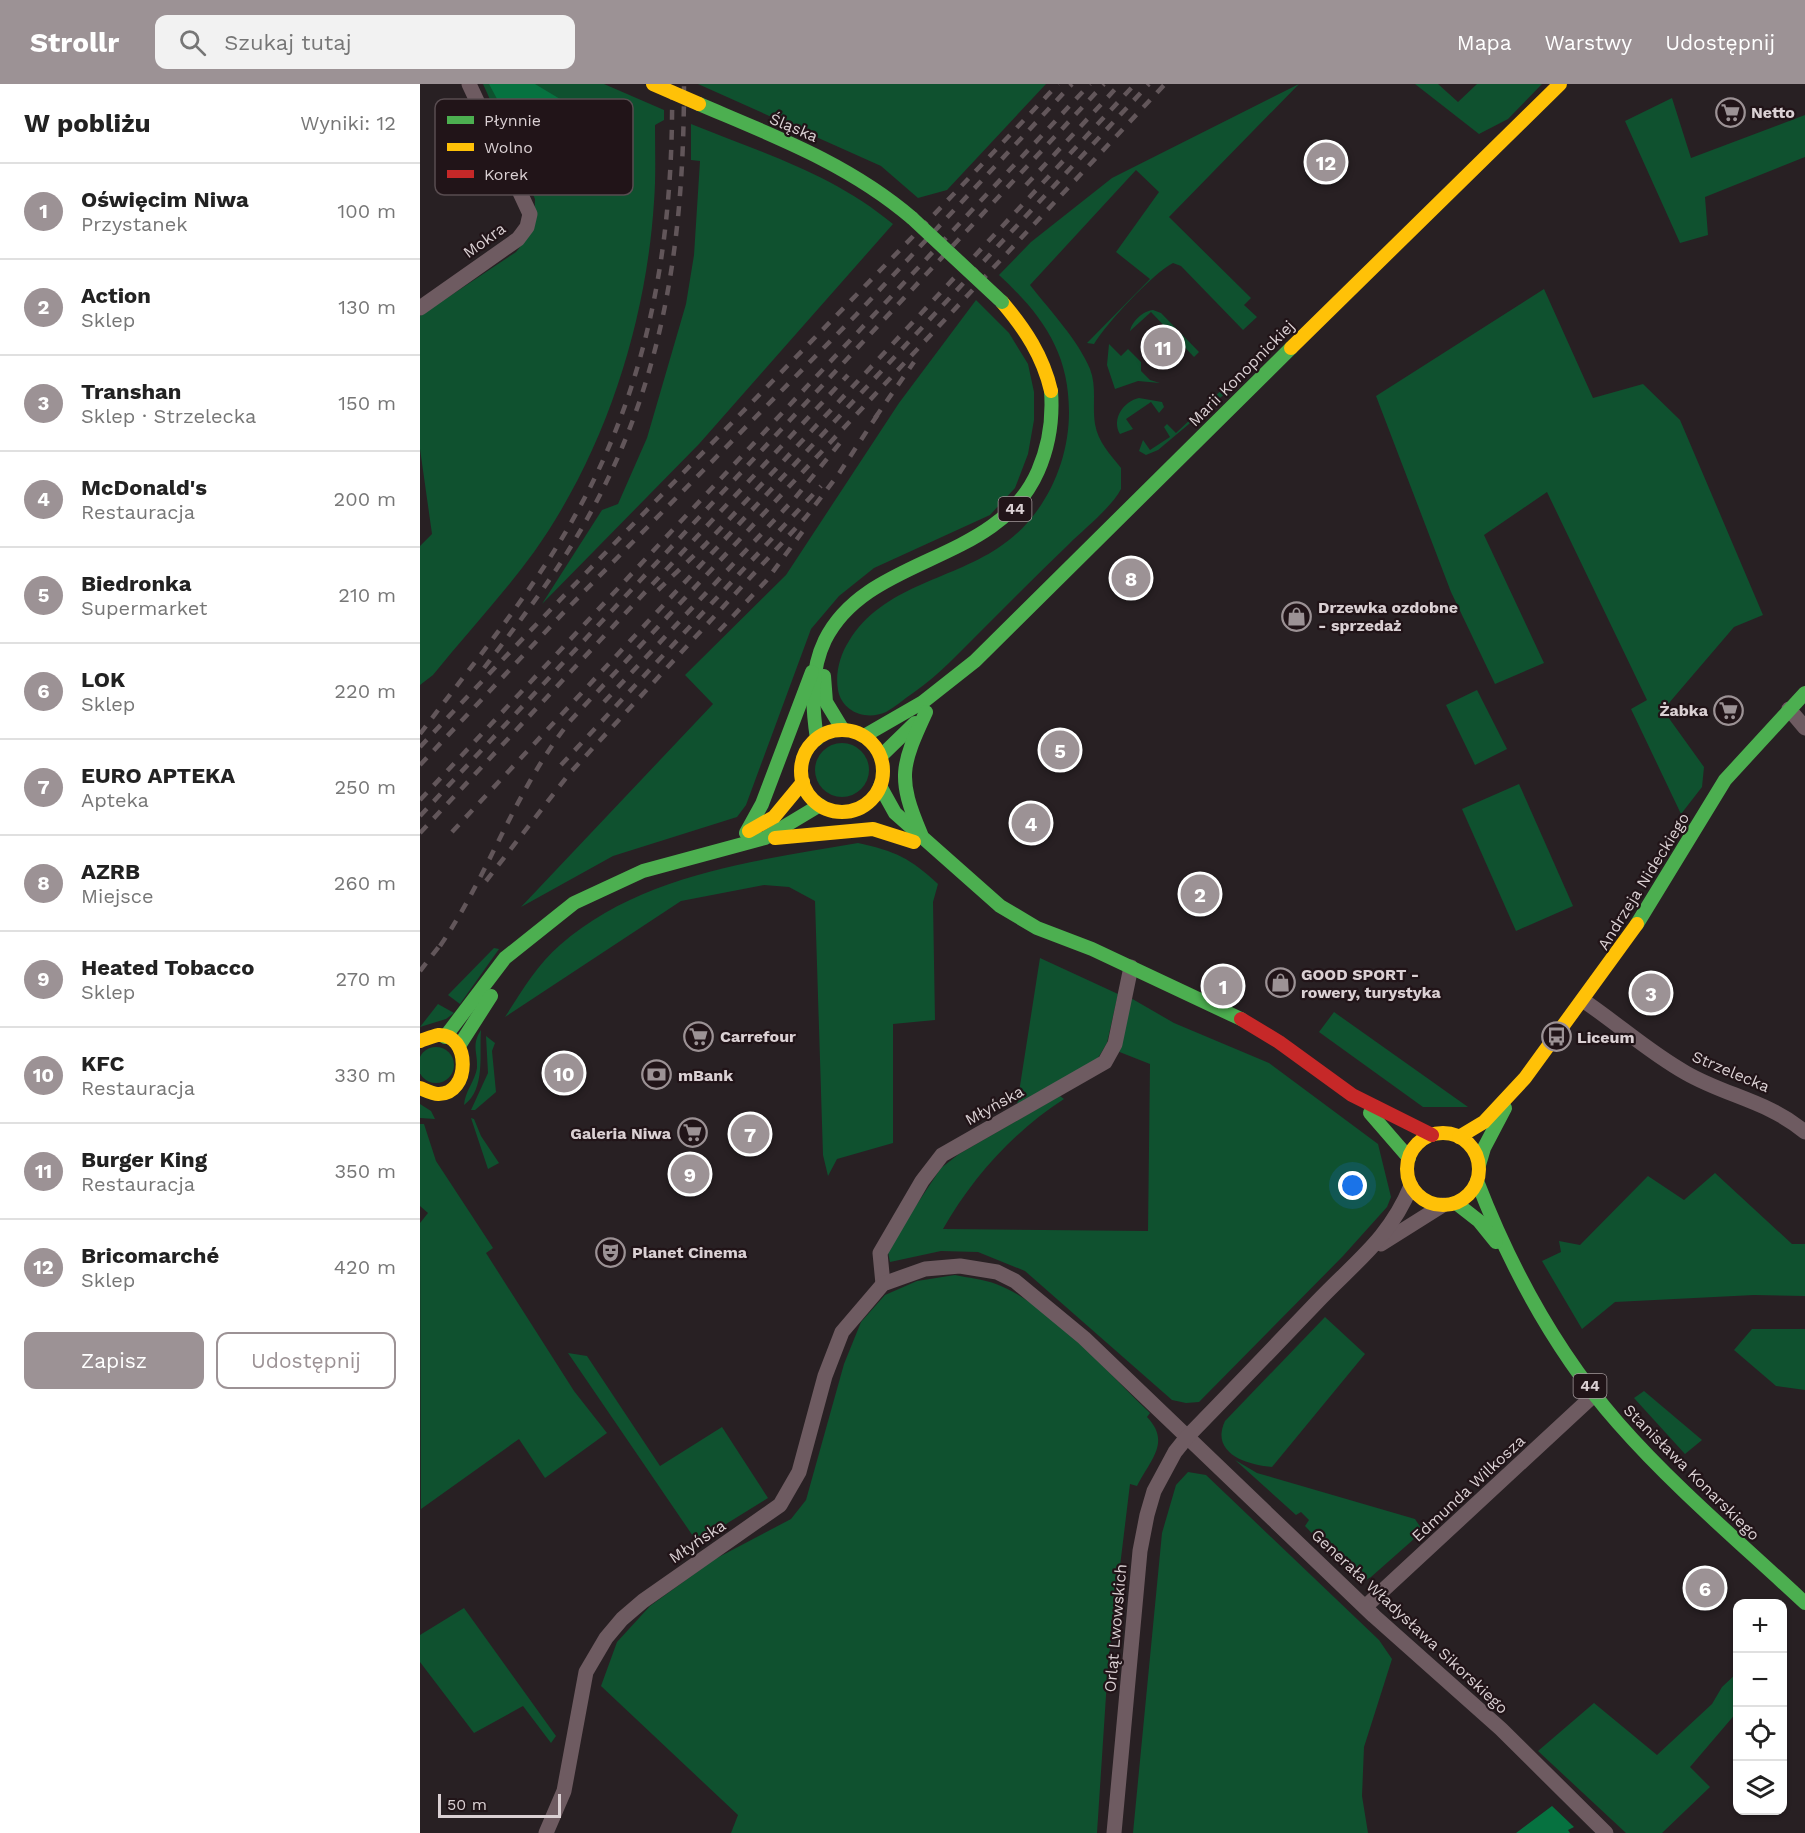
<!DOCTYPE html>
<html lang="pl">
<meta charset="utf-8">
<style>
body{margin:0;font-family:"Work Sans",sans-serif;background:#f2f2f2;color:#222}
.controls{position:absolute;right:18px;bottom:18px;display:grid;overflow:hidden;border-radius:12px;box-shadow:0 2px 4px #0004}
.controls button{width:54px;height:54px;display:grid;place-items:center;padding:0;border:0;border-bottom:2px solid #e0e0e0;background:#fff;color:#222;font:30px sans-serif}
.scale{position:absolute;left:18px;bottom:15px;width:123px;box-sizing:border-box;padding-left:6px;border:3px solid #dad0d3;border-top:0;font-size:16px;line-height:21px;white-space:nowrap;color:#dad0d3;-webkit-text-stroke:4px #211418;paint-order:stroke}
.you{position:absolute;left:933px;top:1102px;width:21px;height:21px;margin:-15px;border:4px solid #fff;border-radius:50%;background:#1a73e8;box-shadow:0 0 0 9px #1a73e833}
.badge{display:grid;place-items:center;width:39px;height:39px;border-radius:50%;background:#9c9295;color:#fff;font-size:20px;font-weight:700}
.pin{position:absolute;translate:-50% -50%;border:3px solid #fff;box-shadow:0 2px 6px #0006}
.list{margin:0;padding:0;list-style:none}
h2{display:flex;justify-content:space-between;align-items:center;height:78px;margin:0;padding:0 24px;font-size:26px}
h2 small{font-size:20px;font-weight:400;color:#767676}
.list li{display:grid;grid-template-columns:39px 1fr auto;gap:18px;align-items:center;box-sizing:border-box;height:96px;padding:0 24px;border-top:2px solid #e0e0e0}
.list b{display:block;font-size:22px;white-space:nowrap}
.list p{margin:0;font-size:20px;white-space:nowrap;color:#767676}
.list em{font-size:20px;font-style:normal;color:#767676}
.actions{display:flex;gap:12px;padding:18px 24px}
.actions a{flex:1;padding:14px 0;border:2px solid #9c9295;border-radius:12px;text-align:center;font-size:21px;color:#9c9295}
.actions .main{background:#9c9295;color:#fff}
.icon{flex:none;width:33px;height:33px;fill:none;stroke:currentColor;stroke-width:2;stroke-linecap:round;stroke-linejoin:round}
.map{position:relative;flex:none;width:1385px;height:1749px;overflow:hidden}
header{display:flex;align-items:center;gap:36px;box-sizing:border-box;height:84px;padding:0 30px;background:#9c9295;color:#fff}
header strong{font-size:28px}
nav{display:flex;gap:33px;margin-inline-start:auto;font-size:21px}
.search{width:420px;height:54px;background:#f2f2f2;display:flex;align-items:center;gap:15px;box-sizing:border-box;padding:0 21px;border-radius:12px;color:#767676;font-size:22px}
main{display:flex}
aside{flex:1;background:#fff}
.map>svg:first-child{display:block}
</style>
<header>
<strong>Strollr</strong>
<div class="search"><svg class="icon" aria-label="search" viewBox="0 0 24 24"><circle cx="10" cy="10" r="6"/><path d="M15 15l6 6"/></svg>Szukaj tutaj</div>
<nav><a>Mapa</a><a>Warstwy</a><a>Udostępnij</a></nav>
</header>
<main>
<aside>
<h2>W pobliżu<small>Wyniki: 12</small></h2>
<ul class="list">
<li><span class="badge">1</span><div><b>Oświęcim Niwa</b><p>Przystanek</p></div><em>100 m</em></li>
<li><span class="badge">2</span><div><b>Action</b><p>Sklep</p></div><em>130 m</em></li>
<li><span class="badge">3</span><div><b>Transhan</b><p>Sklep · Strzelecka</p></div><em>150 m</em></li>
<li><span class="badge">4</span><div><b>McDonald's</b><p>Restauracja</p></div><em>200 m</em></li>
<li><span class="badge">5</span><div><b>Biedronka</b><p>Supermarket</p></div><em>210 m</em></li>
<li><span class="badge">6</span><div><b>LOK</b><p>Sklep</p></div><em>220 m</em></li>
<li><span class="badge">7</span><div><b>EURO APTEKA</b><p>Apteka</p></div><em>250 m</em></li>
<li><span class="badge">8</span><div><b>AZRB</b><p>Miejsce</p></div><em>260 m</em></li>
<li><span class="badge">9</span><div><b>Heated Tobacco</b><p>Sklep</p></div><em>270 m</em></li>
<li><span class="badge">10</span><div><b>KFC</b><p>Restauracja</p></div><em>330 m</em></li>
<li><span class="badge">11</span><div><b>Burger King</b><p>Restauracja</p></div><em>350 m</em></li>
<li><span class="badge">12</span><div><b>Bricomarché</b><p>Sklep</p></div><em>420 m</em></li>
</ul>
<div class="actions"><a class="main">Zapisz</a><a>Udostępnij</a></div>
</aside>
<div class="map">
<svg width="1385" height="1749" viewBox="0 0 1385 1749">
<rect width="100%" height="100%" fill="#282023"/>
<!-- green -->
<g fill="#0f512f">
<path d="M63 0H184L244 26V36L235 41C235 67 236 93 234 118 226 240 185 368 114 468 83 511 46 550 13 591L0 601V462L12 450 0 365V232L96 168 114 145 115 115Z"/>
<path d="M278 0H626L527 106 498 114 461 82Z"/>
<path d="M879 0 749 133 831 214 824 221 837 233 823 246 761 182 753 179C732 190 686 240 674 260L667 259 730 195 696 168 739 108 716 86 610 201C632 229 658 256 670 285 677 303 672 321 675 340 678 358 690 370 701 384V405C692 423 664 445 649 460 620 488 591 517 562 546 540 568 519 591 493 609 484 615 475 623 466 628 446 637 422 628 418 606 415 589 420 571 429 557 463 502 528 497 578 464 623 435 649 381 649 328 649 268 622 231 579 191L611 158 692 94Z"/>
<path d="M995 0H1018L1038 18 1057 0H1122L1088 35 1059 50Z"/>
<path d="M1252 14 1271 74 1385 31V73L1285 113 1288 151 1260 159 1205 37Z"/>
<path d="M271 40C343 69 413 90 473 140L279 360 122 520 182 426 198 420 227 354 266 220 274 171 280 77 271 76Z"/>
<path d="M1124 205 1173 314 1223 300 1260 336 1343 531 1314 543 1243 626 1284 683 1282 703 1261 730 1211 625 1227 616 1127 408 1064 451 1124 579 1075 600 1031 508 956 312Z"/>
<path d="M556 216 589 249 608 280 614 308V336L608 370 595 404 570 431 454 484 419 512 391 545 326 721 317 733 193 772 101 823 293 620 265 591 366 491 479 319Z"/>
<path d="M733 226 741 229 779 268 774 273 731 228 710 247C712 237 723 227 733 226Z"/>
<path d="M689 260 701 272 708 265 721 278V287L730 296 740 299 718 297 695 305 687 281Z"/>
<path d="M809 299 813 303 738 366 726 371 719 367 723 356 730 366 750 353 744 343 747 340 756 349Z"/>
<path d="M719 314 742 318 744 323 739 329 731 318 706 335 713 345 700 350C691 335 704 317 719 314Z"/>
<path d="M1057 606 1087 665 1055 681 1026 621Z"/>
<circle cx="422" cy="686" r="27"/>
<path d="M1099 700 1153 822 1096 847 1042 725Z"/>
<path d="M438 759C475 767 490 774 518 800L513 818 515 936 473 940V1059L417 1075 408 1092 403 1071 395 817 369 803 344 801 261 817 85 933C101 908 117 881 140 861 221 790 335 777 438 759Z"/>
<path d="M74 864 79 865 40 920 28 911Z"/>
<path d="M620 874 698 910 687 959 675 979 597 1021Z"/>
<path d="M709 913 754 939 849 979 958 1060 971 1113 967 1123 923 1172 779 1318 766 1319 752 1316 605 1187 558 1168 521 1167 470 1178 468 1168 479 1147 521 1084 539 1070 640 1012 644 1015C594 1047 552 1094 523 1145L728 1147 730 980 697 967Z"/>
<path d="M18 920 34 929 26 935 0 943Z"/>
<path d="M914 928 1048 1023H1003L899 948Z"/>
<path d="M61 946C59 970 66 1005 44 1021 45 1007 55 997 57 984 58 968 51 961 61 946Z"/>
<path d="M66 952 75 959 72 967 76 1008 55 1026H51L68 989Z"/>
<circle cx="16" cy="981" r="18"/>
<path d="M0 1020 11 1027 15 1035 0 1034Z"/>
<path d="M51 1034 54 1035 61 1052 79 1079 68 1085Z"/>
<path d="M0 1040H4L16 1077 73 1164 66 1169 154 1307 187 1349 125 1394 99 1355 1 1425 0 1139 8 1129 0 1122Z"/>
<path d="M1295 1089 1372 1160H1385V1212L1334 1211 1195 1218 1162 1245 1122 1177 1141 1168 1139 1157 1160 1161 1228 1092 1264 1116Z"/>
<path d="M535 1191C548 1194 563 1195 576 1200 628 1219 689 1290 730 1329L727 1333C751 1358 731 1375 717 1402L710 1400 688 1581 677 1749H311L318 1731 181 1602 197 1558 230 1522 295 1475 371 1435 386 1416 424 1280 441 1238 465 1211 497 1197Z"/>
<path d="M905 1233 945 1270 852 1383C826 1381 790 1369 805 1337Z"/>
<path d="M1332 1245H1385V1306L1356 1302 1314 1266Z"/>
<path d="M148 1269 167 1272 240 1382 302 1343 348 1414 277 1458Z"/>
<path d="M1224 1307 1282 1356 1265 1370 1214 1314Z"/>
<path d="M815 1376 837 1389 995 1435 1003 1447 951 1493 944 1497 936 1495 885 1442 889 1436 881 1428 876 1431Z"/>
<path d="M768 1388 786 1391 959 1556 972 1575 944 1663 942 1712 948 1749H713L742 1449 756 1401Z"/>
<path d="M44 1524 136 1652 131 1659 103 1622 54 1649 0 1578V1551Z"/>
<path d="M1317 1589V1628L1270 1683 1290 1703 1242 1749H1206L1118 1667 1174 1619 1237 1671 1292 1620 1302 1603Z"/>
</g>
<!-- water -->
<g fill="#067240">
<path d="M69 0H115L150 21 131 101 120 95Z"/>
<path d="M1132 1722 1154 1743 1148 1746 1150 1749H1096Z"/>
</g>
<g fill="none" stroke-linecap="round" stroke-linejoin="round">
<!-- street -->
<g stroke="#6e5b61" stroke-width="15">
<path d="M0 224 98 155 107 143 110 130 49 0"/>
<path d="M1369 625 1385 644"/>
<path d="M1164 917C1198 940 1230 969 1266 989 1306 1012 1348 1017 1385 1048"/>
<path d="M961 1160 1023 1121"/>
<path d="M463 1200 460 1169 502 1097 522 1071 685 978 695 960 711 883"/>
<path d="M945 1523 1175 1310"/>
<path d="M126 1749 144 1707 166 1588 186 1554 202 1535 223 1517 360 1421 379 1388 405 1292 422 1248 463 1200 505 1185 540 1182 577 1188 595 1197 664 1254 954 1532 1081 1645 1186 1749"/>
<path d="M694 1749 720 1467 727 1431 734 1407 755 1368 767 1353C811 1308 854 1263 897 1218 936 1177 969 1155 991 1102"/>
</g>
<!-- fast -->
<g stroke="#4caf50" stroke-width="14">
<path d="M279 20C354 52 429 80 492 134"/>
<path d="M404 592 406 618 423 646"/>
<path d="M444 652 503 618 555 577 871 264"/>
<path d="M397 655C392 622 390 587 405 556 448 470 577 481 618 387 629 362 633 334 631 307"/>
<path d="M461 672 495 639"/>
<path d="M460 702 475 729 580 822 617 844 672 865 821 935"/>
<path d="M326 749 342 720 392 588"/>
<path d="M501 750C477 694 481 682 506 628"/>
<path d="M1217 840 1305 696 1385 609"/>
<path d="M25 953 85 874 154 819 223 787 345 754 400 721"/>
<path d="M39 962 71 912"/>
<path d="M950 1029 989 1074"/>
<path d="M1059 1081 1064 1064 1085 1024"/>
<path d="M1057 1097C1091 1185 1136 1268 1198 1339 1255 1404 1322 1460 1385 1519"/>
<path d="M1036 1119 1059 1137 1076 1158"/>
</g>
<!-- slow -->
<g stroke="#ffc107" stroke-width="14">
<path d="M582 218C605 245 623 272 631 307"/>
<path d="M871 264 1140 0"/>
<circle cx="422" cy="687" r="41"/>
<path d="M329 747 354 733 383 698"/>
<path d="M355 754 453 745 494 758"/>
<path d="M0 957C6 955 13 952 18 951 51 949 51 1011 18 1010 13 1010 5 1006 0 1004"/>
<circle cx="1023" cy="1085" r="36"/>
<path d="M1039 1053 1064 1038 1105 994 1217 840"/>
</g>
<!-- jam -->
<path stroke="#c62828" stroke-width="14" d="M821 935 859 958 932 1011 1012 1051"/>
<!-- rail -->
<g stroke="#62565a" stroke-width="4.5" stroke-dasharray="10 10" stroke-linecap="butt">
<path d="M606 101 700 0"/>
<path d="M455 334 494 278"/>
<path d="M238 506 285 461 715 0"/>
<path d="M299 547 346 497 383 447"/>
<path d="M64 584C96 542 129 500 156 454 242 311 264 164 264 0"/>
<path d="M184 618 375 414 424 354"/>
<path d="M0 650C54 578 114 507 157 428 231 295 254 151 252 0"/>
<path d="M0 663C210 439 428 224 638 0"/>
<path d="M0 681 145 527 436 231 652 0"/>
<path d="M141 681 401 402"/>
<path d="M0 716 670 0"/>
<path d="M0 732 684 0"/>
<path d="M32 748 729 0"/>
<path d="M0 749 428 291"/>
<path d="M66 797 149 690 386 433 418 391 460 327"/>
<path d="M20 862C70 789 94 707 151 636L745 0"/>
<path d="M0 887 24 856"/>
</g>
<!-- fast-bridge -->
<path stroke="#4caf50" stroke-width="14" d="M492 134 582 218"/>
<!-- slow-bridge -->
<path stroke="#ffc107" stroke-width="14" d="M233 0 279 20"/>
</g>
<!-- icons -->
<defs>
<symbol id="supermarket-ring" viewBox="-11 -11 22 22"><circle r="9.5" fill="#211418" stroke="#9c9295" stroke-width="1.5"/><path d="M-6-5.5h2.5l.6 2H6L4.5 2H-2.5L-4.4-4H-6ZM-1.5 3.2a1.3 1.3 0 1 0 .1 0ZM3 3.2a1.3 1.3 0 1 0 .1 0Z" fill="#9c9295"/></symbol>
<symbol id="shop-ring" viewBox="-11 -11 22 22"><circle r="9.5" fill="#211418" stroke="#9c9295" stroke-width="1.5"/><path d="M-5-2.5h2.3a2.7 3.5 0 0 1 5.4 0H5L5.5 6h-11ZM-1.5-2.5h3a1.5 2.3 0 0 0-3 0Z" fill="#9c9295"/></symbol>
<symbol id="bus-ring" viewBox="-11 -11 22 22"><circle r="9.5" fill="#211418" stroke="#9c9295" stroke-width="1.5"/><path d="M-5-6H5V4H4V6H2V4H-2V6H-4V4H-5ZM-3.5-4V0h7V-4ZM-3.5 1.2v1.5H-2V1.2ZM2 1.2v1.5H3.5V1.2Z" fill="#9c9295"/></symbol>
<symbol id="bank-ring" viewBox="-11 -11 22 22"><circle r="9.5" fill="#211418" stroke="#9c9295" stroke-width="1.5"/><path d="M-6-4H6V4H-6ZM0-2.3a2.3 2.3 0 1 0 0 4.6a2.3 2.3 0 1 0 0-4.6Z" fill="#9c9295"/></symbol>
<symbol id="theatre-ring" viewBox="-11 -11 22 22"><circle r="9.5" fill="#211418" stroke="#9c9295" stroke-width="1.5"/><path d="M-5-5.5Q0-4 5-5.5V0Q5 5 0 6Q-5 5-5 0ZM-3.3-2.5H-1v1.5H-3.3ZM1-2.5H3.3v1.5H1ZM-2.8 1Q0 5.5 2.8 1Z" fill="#9c9295"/></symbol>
</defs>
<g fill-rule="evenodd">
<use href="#supermarket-ring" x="1294" y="12" width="33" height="33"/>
<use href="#shop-ring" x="860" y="516" width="33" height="33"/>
<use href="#supermarket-ring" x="1292" y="610" width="33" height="33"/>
<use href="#shop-ring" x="844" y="882" width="33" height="33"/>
<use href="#supermarket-ring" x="262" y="936" width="33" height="33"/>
<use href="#bus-ring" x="1120" y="936" width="33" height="33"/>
<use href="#bank-ring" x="220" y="974" width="33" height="33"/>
<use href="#supermarket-ring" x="256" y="1032" width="33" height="33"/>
<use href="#theatre-ring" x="174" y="1152" width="33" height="33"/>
</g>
<g text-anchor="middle" stroke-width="4.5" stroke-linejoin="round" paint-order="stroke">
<!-- shield labels -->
<g fill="#211418" stroke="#a2989b" stroke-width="1.5">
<rect x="578.5" y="413" width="33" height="24" rx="4.5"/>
<rect x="1153.5" y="1290" width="33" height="24" rx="4.5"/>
</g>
<g font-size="15" font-weight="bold" fill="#dad0d3">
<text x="595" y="430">44</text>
<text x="1170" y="1307">44</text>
</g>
<!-- poi labels -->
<g font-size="16" font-weight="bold" fill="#dad0d3" stroke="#211418" text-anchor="start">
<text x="1331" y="34">Netto</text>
<text x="898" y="529">Drzewka ozdobne<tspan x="898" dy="18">- sprzedaż</tspan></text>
<text x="1288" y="632" text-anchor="end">Żabka</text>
<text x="881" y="896">GOOD SPORT -<tspan x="881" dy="18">rowery, turystyka</tspan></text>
<text x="300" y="958">Carrefour</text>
<text x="1157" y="959">Liceum</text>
<text x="258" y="997">mBank</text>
<text x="251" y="1055" text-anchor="end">Galeria Niwa</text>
<text x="212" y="1174">Planet Cinema</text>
</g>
<!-- street labels -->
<g font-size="16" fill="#dad0d3" stroke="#211418">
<text transform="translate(374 43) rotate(23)" y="6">Śląska</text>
<text transform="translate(64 156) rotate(-36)" y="6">Mokra</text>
<text transform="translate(821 289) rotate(-45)" y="6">Marii Konopnickiej</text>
<text transform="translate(1223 797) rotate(-58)" y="6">Andrzeja Nideckiego</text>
<text transform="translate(1311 987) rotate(23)" y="6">Strzelecka</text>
<text transform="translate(574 1021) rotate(-29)" y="6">Młyńska</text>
<text transform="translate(1272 1388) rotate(45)" y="6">Stanisława Konarskiego</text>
<text transform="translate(1048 1404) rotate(-43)" y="6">Edmunda Wilkosza</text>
<text transform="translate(277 1457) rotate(-34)" y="6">Młyńska</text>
<text transform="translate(990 1537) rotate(43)" y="6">Generała Władysława Sikorskiego</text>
<text transform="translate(695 1544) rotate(-85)" y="6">Orląt Lwowskich</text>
</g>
</g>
<!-- legend -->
<rect x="15" y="15" width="198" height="96" rx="9" fill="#211418" stroke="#584c50" stroke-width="1.5"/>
<rect x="27" y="32" width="27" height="8" fill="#4caf50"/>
<rect x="27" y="59" width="27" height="8" fill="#ffc107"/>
<rect x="27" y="86" width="27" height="8" fill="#c62828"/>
<g font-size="16" fill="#dad0d3">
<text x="64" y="42">Płynnie</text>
<text x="64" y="69">Wolno</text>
<text x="64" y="96">Korek</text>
</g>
</svg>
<div class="controls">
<button>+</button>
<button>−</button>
<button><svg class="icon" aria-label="locate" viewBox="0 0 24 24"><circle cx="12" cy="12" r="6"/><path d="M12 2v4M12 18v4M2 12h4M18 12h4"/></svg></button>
<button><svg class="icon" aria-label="layers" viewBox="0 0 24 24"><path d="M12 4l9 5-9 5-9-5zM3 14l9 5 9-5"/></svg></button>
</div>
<div class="scale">50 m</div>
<div class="you"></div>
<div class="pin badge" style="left:803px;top:902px">1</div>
<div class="pin badge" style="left:780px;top:810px">2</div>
<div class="pin badge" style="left:1231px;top:909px">3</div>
<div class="pin badge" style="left:611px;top:739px">4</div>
<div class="pin badge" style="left:640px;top:666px">5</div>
<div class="pin badge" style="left:1285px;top:1504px">6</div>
<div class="pin badge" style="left:330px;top:1050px">7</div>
<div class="pin badge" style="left:711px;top:494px">8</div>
<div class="pin badge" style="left:270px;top:1090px">9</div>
<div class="pin badge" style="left:144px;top:989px">10</div>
<div class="pin badge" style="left:743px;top:263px">11</div>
<div class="pin badge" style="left:906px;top:78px">12</div>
</div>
</main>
